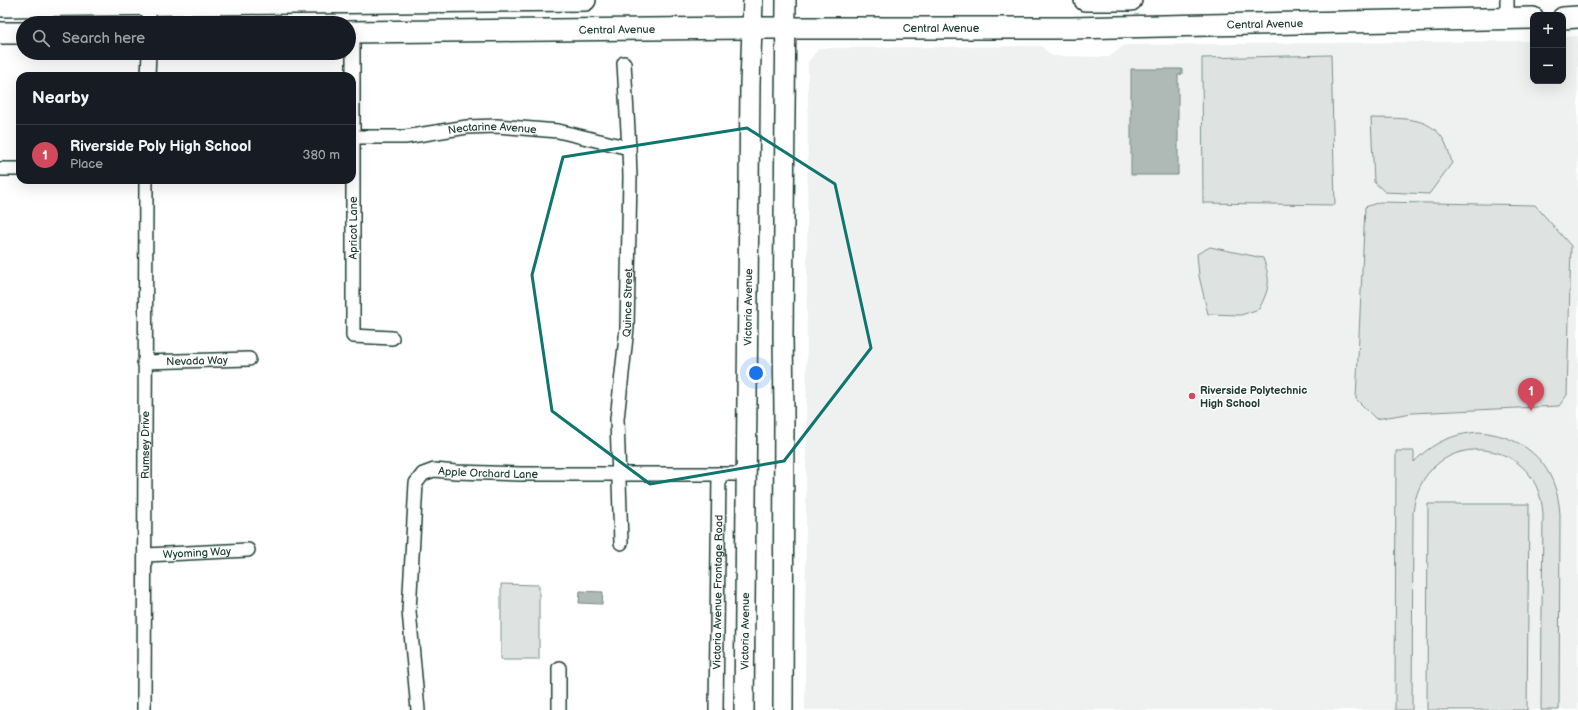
<!DOCTYPE html>
<meta charset="utf-8">
<style>
body{margin:0;font-family:"Balsamiq Sans",sans-serif;background:#20242c;color:#f1f3f6}
.controls{position:absolute;right:12px;top:12px;display:grid;overflow:hidden;border-radius:8px;box-shadow:0 4px 16px #0002}
.controls button{width:36px;height:36px;display:grid;place-items:center;padding:0;border:0;border-bottom:1px solid #363941;background:#171b24;color:#f1f3f6;font:20px sans-serif}
.you{position:absolute;left:756px;top:373px;width:14px;height:14px;margin:-10px;border:3px solid #fff;border-radius:50%;background:#1a73e8;box-shadow:0 0 0 6px #1a73e833}
.badge{display:grid;place-items:center;width:26px;height:26px;border-radius:50%;background:#d1495b;color:#fff;font-size:13px;font-weight:700}
.pin{position:absolute;translate:-50% -33px;filter:drop-shadow(0 1px 2px #0008)}
.pin::after{content:'';position:absolute;top:21px;width:14px;height:12px;background:inherit;clip-path:polygon(0 0,100% 0,50% 100%)}
.list{margin:0;padding:0;list-style:none}
h2{display:flex;justify-content:space-between;align-items:center;height:52px;margin:0;padding:0 16px;font-size:17px}
h2 small{font-size:13px;font-weight:400;color:#9ea1a6}
.list li{display:grid;grid-template-columns:26px 1fr auto;gap:12px;align-items:center;box-sizing:border-box;height:60px;padding:0 16px;border-top:1px solid #363941}
.list b{display:block;font-size:15px;white-space:nowrap}
.list p{margin:0;font-size:13px;white-space:nowrap;color:#9ea1a6}
.list em{font-size:13px;font-style:normal;color:#9ea1a6}
.icon{flex:none;width:22px;height:22px;fill:none;stroke:currentColor;stroke-width:2;stroke-linecap:round;stroke-linejoin:round}
.map{position:relative;flex:none;width:1578px;height:710px;overflow:hidden}
.search{position:absolute;background:#171b24;box-shadow:0 4px 16px #0002;left:16px;top:16px;width:340px;height:44px;display:flex;align-items:center;gap:10px;box-sizing:border-box;padding:0 14px;border-radius:22px;color:#9ea1a6;font-size:15px}
.panel{position:absolute;background:#171b24;box-shadow:0 4px 16px #0002;left:16px;top:72px;width:340px;height:112px;border-radius:12px}
.map>svg:first-child{display:block}
</style>
<div class="map">
<svg width="1578" height="710" viewBox="0 0 1578 710">
<rect width="100%" height="100%" fill="#fff"/>
<filter id="ink" filterUnits="userSpaceOnUse"><feTurbulence type="fractalNoise" baseFrequency=".025" numOctaves="2"/><feDisplacementMap in="SourceGraphic" scale="8" xChannelSelector="R" yChannelSelector="G"/><feConvolveMatrix kernelMatrix="1 2 1 2 8 2 1 2 1" color-interpolation-filters="sRGB"/></filter>
<g filter="url(#ink)">
<!-- built -->
<path fill="#eef1f0" d="M1578 36V710H805L808 62 819 48 1041 46 1052 56 1109 57 1124 45 1533 41V81H1563V37Z"/>
<!-- green -->
<g fill="#dee3e2" stroke="#7e908b">
<path d="M1331 55 1335 205 1203 203 1202 58Z"/>
<path d="M1371 118C1397 119 1430 114 1445 142 1448 148 1450 156 1452 163L1429 194 1385 192 1374 182Z"/>
<path d="M1380 202 1535 205 1571 246 1567 395 1559 406 1412 413 1376 419 1356 399 1365 207Z"/>
<path d="M1210 247 1263 258C1271 281 1270 287 1259 309L1241 315 1208 314 1199 276 1197 254Z"/>
<path d="M1479 432C1527 436 1557 466 1560 514L1559 710H1541L1543 514C1538 430 1421 427 1413 513L1412 710H1395L1396 451H1414V462C1432 443 1452 434 1479 432Z"/>
<path d="M1428 504H1529L1527 710H1427Z"/>
<path d="M501 584 539 585V659H501Z"/>
</g>
<!-- water -->
<g fill="#afbab7" stroke="#758883">
<path d="M1131 69H1182V74L1178 75V175H1131Z"/>
<path d="M580 591 603 592 602 604 579 603Z"/>
</g>
<g fill="none" stroke-linecap="round" stroke-linejoin="round">
<defs>
<g id="street">
<path d="M1507 0V19"/>
<path d="M149 23V0"/>
<path d="M353 32V336L392 338"/>
<path d="M148 76 149 53"/>
<path id="s1" d="M353 137H405L467 127 497 126 558 131 629 148"/>
<path d="M0 169H20"/>
<path id="s2" d="M144 362 249 359"/>
<path id="s3" d="M621 543 617 419 627 328 630 177 629 148 624 63"/>
<path id="s4" d="M146 555 248 550"/>
<path d="M559 668V710"/>
<path id="s5" d="M144 710 146 180"/>
<path id="s6" d="M418 710 409 611 416 483 423 474 434 470 456 472 521 474H746"/>
<path id="s7" d="M716 710 719 474"/>
</g>
<g id="secondary">
<path id="s8" d="M744 710 750 84 753 0"/>
<path d="M783 710 784 412 783 335 786 0"/>
</g>
<g id="primary">
<path d="M1085 0H1131"/>
<path d="M0 6 585 0"/>
<path d="M1563 18 1578 17"/>
<path id="s9" d="M349 32 745 28H1071L1533 18"/>
<path d="M0 33H23"/>
</g>
</defs>
<!-- street casing -->
<use href="#street" stroke="#1f3d34" stroke-width="16"/>
<!-- secondary casing -->
<use href="#secondary" stroke="#1f3d34" stroke-width="22"/>
<!-- primary casing -->
<use href="#primary" stroke="#1f3d34" stroke-width="24"/>
<!-- street -->
<use href="#street" stroke="#fff" stroke-width="13"/>
<!-- secondary -->
<use href="#secondary" stroke="#fff" stroke-width="19"/>
<!-- primary -->
<use href="#primary" stroke="#fff" stroke-width="21"/>
</g>
</g>
<!-- marked area -->
<path fill="none" stroke="#0f766e" stroke-width="3" stroke-linejoin="round" d="M747 128 835 184 871 348 784 461 650 484 552 411 532 275 563 157Z"/>
<!-- markers -->
<circle fill="#d1495b" stroke="#fff" stroke-width="1.5" cx="1192" cy="396" r="4"/>
<g text-anchor="middle" stroke-width="3" stroke-linejoin="round" paint-order="stroke">
<!-- street labels -->
<g font-size="11" fill="#1f3d34" stroke="#fff">
<text dy="4" stroke="none"><textPath href="#s9" startOffset="916">Central Avenue</textPath></text>
<text dy="4" stroke="none"><textPath href="#s9" startOffset="592">Central Avenue</textPath></text>
<text dy="4" stroke="none"><textPath href="#s9" startOffset="268">Central Avenue</textPath></text>
<text dy="4" stroke="none"><textPath href="#s1" startOffset="140">Nectarine Avenue</textPath></text>
<text transform="translate(353 228) rotate(-90)" y="4">Apricot Lane</text>
<text dy="4" stroke="none"><textPath href="#s3" startOffset="241">Quince Street</textPath></text>
<text dy="4" stroke="none"><textPath href="#s8" startOffset="403">Victoria Avenue</textPath></text>
<text dy="4" stroke="none"><textPath href="#s2" startOffset="53">Nevada Way</textPath></text>
<text dy="4" stroke="none"><textPath href="#s5" startOffset="265">Rumsey Drive</textPath></text>
<text dy="4" stroke="none"><textPath href="#s6" startOffset="305">Apple Orchard Lane</textPath></text>
<text dy="4" stroke="none"><textPath href="#s4" startOffset="51">Wyoming Way</textPath></text>
<text dy="4" stroke="none"><textPath href="#s7" startOffset="118">Victoria Avenue Frontage Road</textPath></text>
<text dy="4" stroke="none"><textPath href="#s8" startOffset="79">Victoria Avenue</textPath></text>
</g>
<!-- poi labels -->
<g font-size="11" font-weight="bold" fill="#1f3d34" stroke="#fff" text-anchor="start">
<text x="1200" y="394">Riverside Polytechnic<tspan x="1200" dy="13">High School</tspan></text>
</g>
</g>
</svg>
<div class="controls">
<button>+</button>
<button>−</button>
</div>
<div class="you"></div>
<div class="pin badge" style="left:1531px;top:411px">1</div>
<div class="search"><svg class="icon" aria-label="search" viewBox="0 0 24 24"><circle cx="10" cy="10" r="6"/><path d="M15 15l6 6"/></svg>Search here</div>
<section class="panel">
<h2>Nearby<small></small></h2>
<ul class="list">
<li><span class="badge">1</span><div><b>Riverside Poly High School</b><p>Place</p></div><em>380 m</em></li>
</ul>
</section>
</div>
